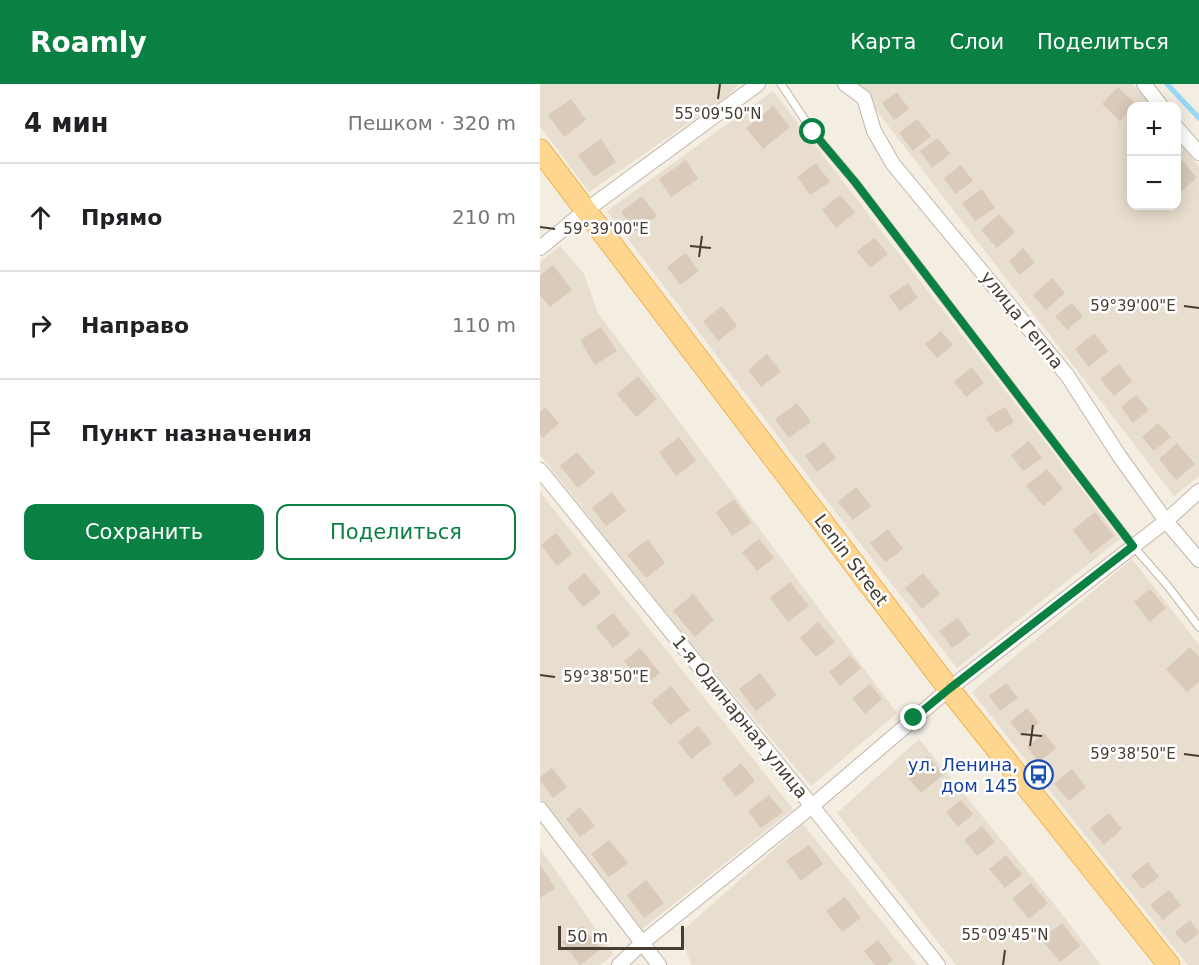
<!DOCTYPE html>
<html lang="ru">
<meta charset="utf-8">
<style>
body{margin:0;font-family:"DejaVu Sans",sans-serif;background:#f6f6f6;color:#202124}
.controls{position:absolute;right:18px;top:18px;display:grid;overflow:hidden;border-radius:12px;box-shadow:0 3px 15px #0003}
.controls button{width:54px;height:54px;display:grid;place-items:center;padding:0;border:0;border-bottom:2px solid #e0e0e0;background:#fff;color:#202124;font:30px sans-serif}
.scale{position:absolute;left:18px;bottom:15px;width:126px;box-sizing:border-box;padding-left:6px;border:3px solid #453c32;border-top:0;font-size:16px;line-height:21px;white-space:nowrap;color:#453c32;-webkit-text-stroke:4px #fff;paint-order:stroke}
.stop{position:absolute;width:18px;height:18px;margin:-14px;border:4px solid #0b8043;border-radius:50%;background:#fff}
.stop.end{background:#0b8043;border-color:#fff;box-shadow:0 2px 6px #0008}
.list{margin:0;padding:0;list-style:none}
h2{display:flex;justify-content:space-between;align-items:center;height:78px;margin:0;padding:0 24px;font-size:26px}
h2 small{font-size:20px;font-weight:400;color:#757577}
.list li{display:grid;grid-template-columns:39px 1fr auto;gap:18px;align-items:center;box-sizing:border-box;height:108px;padding:0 24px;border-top:2px solid #e0e0e0}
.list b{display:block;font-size:22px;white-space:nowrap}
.list em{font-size:20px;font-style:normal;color:#757577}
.actions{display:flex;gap:12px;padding:18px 24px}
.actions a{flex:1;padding:14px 0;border:2px solid #0b8043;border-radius:12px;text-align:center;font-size:21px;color:#0b8043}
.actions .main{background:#0b8043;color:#fff}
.icon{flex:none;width:33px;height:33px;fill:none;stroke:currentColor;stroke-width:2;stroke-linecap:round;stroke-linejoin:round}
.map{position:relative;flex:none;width:659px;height:881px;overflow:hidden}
header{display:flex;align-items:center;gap:36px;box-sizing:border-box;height:84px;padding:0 30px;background:#0b8043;color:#fff}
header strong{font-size:28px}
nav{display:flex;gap:33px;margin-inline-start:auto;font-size:21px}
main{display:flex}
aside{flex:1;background:#fff}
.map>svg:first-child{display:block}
</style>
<header>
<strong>Roamly</strong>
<nav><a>Карта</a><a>Слои</a><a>Поделиться</a></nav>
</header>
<main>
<aside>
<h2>4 мин<small>Пешком · 320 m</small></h2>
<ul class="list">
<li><svg class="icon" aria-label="ahead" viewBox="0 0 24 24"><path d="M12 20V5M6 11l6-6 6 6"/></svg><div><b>Прямо</b></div><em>210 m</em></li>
<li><svg class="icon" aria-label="right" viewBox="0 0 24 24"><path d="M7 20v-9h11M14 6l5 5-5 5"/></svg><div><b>Направо</b></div><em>110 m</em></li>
<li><svg class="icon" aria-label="arrive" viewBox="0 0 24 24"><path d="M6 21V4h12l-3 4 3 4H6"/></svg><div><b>Пункт назначения</b></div></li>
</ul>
<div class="actions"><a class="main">Сохранить</a><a>Поделиться</a></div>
</aside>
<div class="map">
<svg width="659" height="881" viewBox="0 0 659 881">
<rect width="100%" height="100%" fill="#f3ede2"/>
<!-- residential -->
<g fill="#e8decf">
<path d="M0 0H199L186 13 49 108 0 42Z"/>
<path d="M316 0H593L611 22H592V122H636L637 54 659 83V392L634 412Z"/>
<path d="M233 7 580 455 417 584 281 409 67 127Z"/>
<path d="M20 162 44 190 58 229 357 629 271 702 125 529 0 371V178Z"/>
<path d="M0 408 253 725 101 846 0 714Z"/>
<path d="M592 475 659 561V881H648L432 608Z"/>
<path d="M379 655 514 820 561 881H416L297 729Z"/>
<path d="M263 740 377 881H151L140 849Z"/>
<path d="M0 764 73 870 60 881H0Z"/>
</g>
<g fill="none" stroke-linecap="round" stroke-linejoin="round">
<!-- stream -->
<path stroke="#97d8f7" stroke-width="5" d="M627 0 659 34"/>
</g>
<!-- building -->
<g fill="#d9cab9">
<path d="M578 3 596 20 580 37 562 20Z"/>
<path d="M357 8 369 25 354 36 342 19Z"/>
<path d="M31 15 46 36 24 53 8 31Z"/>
<path d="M233 22 250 43 223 65 206 44Z"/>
<path d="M377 35 391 52 373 67 359 49Z"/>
<path d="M398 54 410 70 392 84 380 67Z"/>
<path d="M61 55 76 78 54 93 38 71Z"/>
<path d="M146 76 158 95 131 113 119 95Z"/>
<path d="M642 76 657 94 640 108 636 104V80Z"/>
<path d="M276 79 290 98 270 111 257 93Z"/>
<path d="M421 81 433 97 415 110 404 94Z"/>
<path d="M442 105 455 124 435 137 422 119Z"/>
<path d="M300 111 315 128 296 144 282 126Z"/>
<path d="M102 112 117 132 96 147 81 128Z"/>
<path d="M459 130 475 148 457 164 441 146Z"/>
<path d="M335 154 348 170 330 184 317 167Z"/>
<path d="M483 164 495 178 480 191 469 177Z"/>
<path d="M146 169 159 187 140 201 127 183Z"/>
<path d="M13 181 32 206 10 223 0 211V191Z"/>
<path d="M512 194 525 209 506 226 493 211Z"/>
<path d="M368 199 378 214 360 227 349 212Z"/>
<path d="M532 219 543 232 527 246 515 232Z"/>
<path d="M182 222 197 242 178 257 163 237Z"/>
<path d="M61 243 77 267 55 281 40 256Z"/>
<path d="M401 247 413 261 397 274 385 260Z"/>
<path d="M554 249 568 267 549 283 535 265Z"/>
<path d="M227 270 241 288 221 303 208 286Z"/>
<path d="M579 280 592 297 574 312 560 295Z"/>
<path d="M432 283 444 299 426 313 414 298Z"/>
<path d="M98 292 117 315 96 333 77 310Z"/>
<path d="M596 311 609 326 593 339 581 323Z"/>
<path d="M257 319 271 338 249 354 235 335Z"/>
<path d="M5 323 19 339 3 354 0 350V328Z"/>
<path d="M465 323 474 338 456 349 446 334Z"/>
<path d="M618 339 631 353 614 367 602 353Z"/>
<path d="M139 353 156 377 136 392 119 368Z"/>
<path d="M489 357 502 374 483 387 471 371Z"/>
<path d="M284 358 296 374 277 388 265 372Z"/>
<path d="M637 359 655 380 636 396 619 375Z"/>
<path d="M37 368 55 389 38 404 20 382Z"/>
<path d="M507 385 523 405 503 422 486 402Z"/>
<path d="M316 403 331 422 313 436 298 418Z"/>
<path d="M72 408 86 427 66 442 52 424Z"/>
<path d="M194 415 211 439 192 452 176 428Z"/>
<path d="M555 428 574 452 551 470 533 446Z"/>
<path d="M348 445 363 465 345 478 330 459Z"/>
<path d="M16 449 32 470 17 482 1 461Z"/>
<path d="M108 455 125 479 106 494 87 471Z"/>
<path d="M219 455 234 474 217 487 202 468Z"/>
<path d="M45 489 61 509 43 523 27 503Z"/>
<path d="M383 489 400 510 382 525 365 504Z"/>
<path d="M250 498 269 522 248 538 230 514Z"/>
<path d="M610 505 626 524 610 538 594 518Z"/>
<path d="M153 510 174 536 155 553 133 527Z"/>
<path d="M73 529 90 550 73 564 56 543Z"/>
<path d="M418 534 430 551 412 564 399 547Z"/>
<path d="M278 538 295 558 276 573 260 554Z"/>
<path d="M650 563 659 573V598L647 608 626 585Z"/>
<path d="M100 564 120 589 104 602 84 577Z"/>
<path d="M310 571 321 584 300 602 289 588Z"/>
<path d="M220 589 237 611 216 627 199 605Z"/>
<path d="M466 599 478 614 460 627 449 612Z"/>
<path d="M330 600 342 615 325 630 312 614Z"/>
<path d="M131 602 150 626 130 641 111 618Z"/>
<path d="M487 624 499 639 482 653 470 638Z"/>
<path d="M158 642 172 659 151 675 138 658Z"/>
<path d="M504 649 516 664 499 678 487 663Z"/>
<path d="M388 672 403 691 381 709 365 690Z"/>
<path d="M201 679 215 697 196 713 182 695Z"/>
<path d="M12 684 27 703 13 714 0 697V693Z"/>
<path d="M532 685 546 703 529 717 514 700Z"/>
<path d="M229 711 243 728 221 744 208 727Z"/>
<path d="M421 716 433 730 418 743 406 728Z"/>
<path d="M40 723 55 742 40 753 26 735Z"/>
<path d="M569 729 582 745 564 761 550 744Z"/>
<path d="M442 742 455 758 437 772 424 756Z"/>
<path d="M69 756 88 779 69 793 51 770Z"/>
<path d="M269 761 283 780 261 797 246 777Z"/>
<path d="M466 771 482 790 465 804 449 785Z"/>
<path d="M608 778 619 793 602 805 591 791Z"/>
<path d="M0 780 15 804 0 814Z"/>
<path d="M106 796 124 819 104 834 87 811Z"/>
<path d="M491 799 508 819 489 835 472 815Z"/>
<path d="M629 806 641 821 623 836 610 821Z"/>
<path d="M305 813 321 834 302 848 286 827Z"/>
<path d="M650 836 659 849 645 860 635 848Z"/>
<path d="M522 839 540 862 520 878 501 855Z"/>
<path d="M42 842 61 865 40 881 22 858Z"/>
<path d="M338 856 353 876 347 881H335L324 867Z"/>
</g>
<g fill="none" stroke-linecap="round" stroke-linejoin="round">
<defs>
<path id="service" d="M241 0 273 48 315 98 593 462 627 501 659 543"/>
<g id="minor">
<path d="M305 0 324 14 334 47 353 80 527 291 580 373 626 437 659 476"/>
<path d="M604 0 621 22"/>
<path d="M636 43 659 69"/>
<path d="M0 164 45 127 218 0"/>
<path d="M0 386 272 722 398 881"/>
<path d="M0 725 119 881"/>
<path d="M79 881 102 859 272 722 409 605 626 437 659 407"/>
</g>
<path id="primary" d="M0 66 409 605 629 881"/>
</defs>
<!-- service casing -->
<use href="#service" stroke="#c2b6a7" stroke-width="9"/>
<!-- minor casing -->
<use href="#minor" stroke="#c2b6a7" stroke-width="16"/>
<!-- primary casing -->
<use href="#primary" stroke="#efb454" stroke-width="23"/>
<!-- service -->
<use href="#service" stroke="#fff" stroke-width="7"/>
<!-- minor -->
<use href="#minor" stroke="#fff" stroke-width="14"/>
<!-- primary -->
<use href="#primary" stroke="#ffd68f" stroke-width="21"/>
</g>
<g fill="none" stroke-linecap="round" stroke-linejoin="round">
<!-- route -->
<path stroke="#0b8043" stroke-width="8" d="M273 48 315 98 593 462 409 605 374 634"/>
</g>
<!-- ticks -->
<path fill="none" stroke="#453c32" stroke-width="2" d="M178 15 180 0M0 143 15 145M150 162 171 164M159 173 162 152M644 222 659 224M0 591 15 593M481 650 502 652M490 662 493 641M644 670 659 672M463 881 465 866"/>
<!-- icons -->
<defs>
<symbol id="bus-ring" viewBox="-11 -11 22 22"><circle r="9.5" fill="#fff" stroke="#1a4fb4" stroke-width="1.5"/><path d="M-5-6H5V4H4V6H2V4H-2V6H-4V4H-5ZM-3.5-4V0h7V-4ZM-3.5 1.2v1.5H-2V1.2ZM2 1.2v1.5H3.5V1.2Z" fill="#1a4fb4"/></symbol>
</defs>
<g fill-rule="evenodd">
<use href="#bus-ring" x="482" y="674" width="33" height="33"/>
</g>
<g text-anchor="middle" stroke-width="5" stroke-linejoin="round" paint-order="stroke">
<!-- street labels -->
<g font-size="18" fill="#453c32" stroke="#fff">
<text transform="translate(482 236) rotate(51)" y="6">улица Геппа</text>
<text transform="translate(311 476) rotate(53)" y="6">Lenin Street</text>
<text transform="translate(200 633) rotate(51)" y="6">1-я Одинарная улица</text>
</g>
<!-- transit labels -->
<g font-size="18" fill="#164399" stroke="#fff" text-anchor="end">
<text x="478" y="687">ул. Ленина,<tspan x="478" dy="21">дом 145</tspan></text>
</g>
</g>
<g font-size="15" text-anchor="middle" fill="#453c32" stroke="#fff" stroke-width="5" stroke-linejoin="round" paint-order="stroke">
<text x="178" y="35">55°09'50"N</text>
<text x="66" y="150">59°39'00"E</text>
<text x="593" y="227">59°39'00"E</text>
<text x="66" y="598">59°38'50"E</text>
<text x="593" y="675">59°38'50"E</text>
<text x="465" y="856">55°09'45"N</text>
</g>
</svg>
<div class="controls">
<button>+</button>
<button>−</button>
</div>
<div class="scale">50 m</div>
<div class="stop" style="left:273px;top:48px"></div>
<div class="stop end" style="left:374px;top:634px"></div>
</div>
</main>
